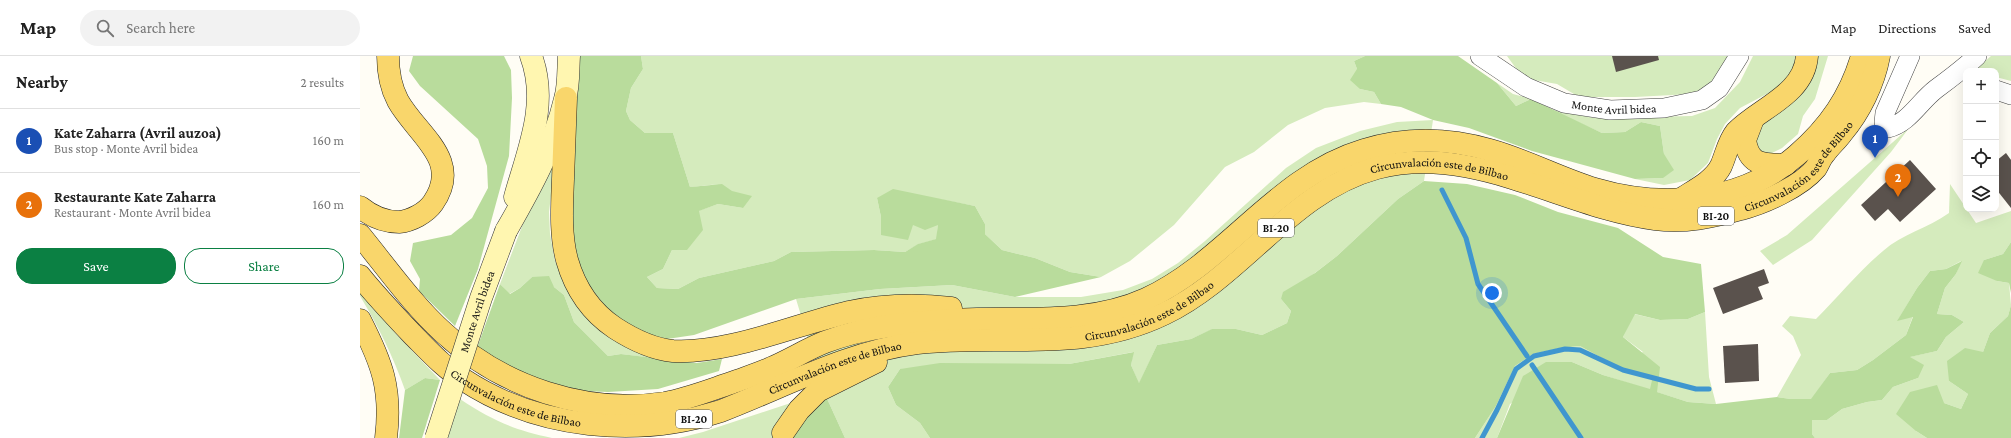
<!DOCTYPE html>
<meta charset="utf-8">
<style>
body{margin:0;font-family:"Crimson Pro",serif;background:#f2f2f2;color:#222}
.controls{position:absolute;right:12px;top:12px;display:grid;overflow:hidden;border-radius:8px;box-shadow:0 4px 16px #0002}
.controls button{width:36px;height:36px;display:grid;place-items:center;padding:0;border:0;border-bottom:1px solid #e0e0e0;background:#fff;color:#222;font:20px sans-serif}
.you{position:absolute;left:1132px;top:237px;width:14px;height:14px;margin:-10px;border:3px solid #fff;border-radius:50%;background:#1a73e8;box-shadow:0 0 0 6px #1a73e833}
.badge{display:grid;place-items:center;width:26px;height:26px;border-radius:50%;background:#0b8043;color:#fff;font-size:13px;font-weight:700}
.pin{position:absolute;translate:-50% -33px;filter:drop-shadow(0 1px 2px #0008)}
.pin::after{content:'';position:absolute;top:21px;width:14px;height:12px;background:inherit;clip-path:polygon(0 0,100% 0,50% 100%)}
.list{margin:0;padding:0;list-style:none}
h2{display:flex;justify-content:space-between;align-items:center;height:52px;margin:0;padding:0 16px;font-size:17px}
h2 small{font-size:13px;font-weight:400;color:#767676}
.list li{display:grid;grid-template-columns:26px 1fr auto;gap:12px;align-items:center;box-sizing:border-box;height:64px;padding:0 16px;border-top:1px solid #e0e0e0}
.list b{display:block;font-size:15px;white-space:nowrap}
.list p{margin:0;font-size:13px;white-space:nowrap;color:#767676}
.list em{font-size:13px;font-style:normal;color:#767676}
.actions{display:flex;gap:8px;padding:12px 16px}
.actions a{flex:1;padding:9px 0;border:1px solid #0b8043;border-radius:16px;text-align:center;font-size:14px;color:#0b8043}
.actions .main{background:#0b8043;color:#fff}
.icon{flex:none;width:22px;height:22px;fill:none;stroke:currentColor;stroke-width:2;stroke-linecap:round;stroke-linejoin:round}
.map{position:relative;flex:none;width:1651px;height:382px;overflow:hidden}
header{display:flex;align-items:center;gap:24px;box-sizing:border-box;height:56px;padding:0 20px;background:#fff;border-bottom:1px solid #e0e0e0}
header strong{font-size:19px}
nav{display:flex;gap:22px;margin-inline-start:auto;font-size:14px}
.search{width:280px;height:36px;background:#f2f2f2;display:flex;align-items:center;gap:10px;box-sizing:border-box;padding:0 14px;border-radius:22px;color:#767676;font-size:15px}
main{display:flex}
aside{flex:1;background:#fff}
.map>svg:first-child{display:block}
</style>
<header>
<strong>Map</strong>
<div class="search"><svg class="icon" aria-label="search" viewBox="0 0 24 24"><circle cx="10" cy="10" r="6"/><path d="M15 15l6 6"/></svg>Search here</div>
<nav><a>Map</a><a>Directions</a><a>Saved</a></nav>
</header>
<main>
<aside>
<h2>Nearby<small>2 results</small></h2>
<ul class="list">
<li><span class="badge" style="background:#1a4fb4">1</span><div><b>Kate Zaharra (Avril auzoa)</b><p>Bus stop · Monte Avril bidea</p></div><em>160 m</em></li>
<li><span class="badge" style="background:#e8710a">2</span><div><b>Restaurante Kate Zaharra</b><p>Restaurant · Monte Avril bidea</p></div><em>160 m</em></li>
</ul>
<div class="actions"><a class="main">Save</a><a>Share</a></div>
</aside>
<div class="map">
<svg width="1651" height="382" viewBox="0 0 1651 382">
<rect width="100%" height="100%" fill="#fffdf5"/>
<!-- green -->
<g fill="#d5ebbd">
<path d="M281 0H1005L994 5 997 13 1000 33 1014 36 1021 48 1004 46 965 52 928 69 894 96 865 111 814 169 770 205 741 221 710 216 675 202 642 194 625 178V168L615 150 578 143 517 142 521 161V179L553 168 578 169 577 183 559 188 545 196 514 194 431 196 414 205 339 222 318 233 297 232 287 221 303 213 312 194 338 155 358 148 383 152C365 123 362 128 330 131L313 77H285L270 64 266 55 271 32 283 13Z"/>
<path d="M1147 0H1370L1356 24 1347 31 1331 38 1275 41H1219L1197 28 1163 22Z"/>
<path d="M1393 0H1439L1433 16 1420 31 1380 52 1365 68 1357 83 1348 107 1330 124 1304 129 1275 123 1303 122 1304 98 1300 70 1281 66 1265 76 1242 77 1191 54 1235 62 1332 60 1355 52 1380 26Z"/>
<path d="M1455 0H1468L1455 43 1443 60 1438 78 1422 92 1408 99 1396 93 1392 81Z"/>
<path d="M1631 0H1651V25L1636 21V15L1615 14Z"/>
<path d="M1137 27 1153 38 1171 43 1156 50Z"/>
<path d="M1073 64 1064 125 1038 143 977 200 921 243 931 255 927 267 902 279 876 273H853L831 283 797 289 779 328 771 309 773 296 709 308 540 313 528 331 536 349 560 367 570 382H485L464 336 427 382H319L343 376 464 336 436 243 520 233 592 229 655 241H721L763 234 792 223 818 207 845 185 926 112 956 92 1000 75 1037 66Z"/>
<path d="M1549 72 1531 96 1452 184 1413 209 1400 195 1427 179Z"/>
<path d="M196 99 189 156 190 178 195 205 206 230 293 302 261 298 248 300 214 266 204 239 194 231 172 221 160 232 149 238 140 228 166 160Z"/>
<path d="M1590 128 1616 167 1651 155V186L1643 198 1624 204 1637 225 1649 227 1651 249 1648 260 1630 277 1623 296 1589 325 1608 338 1601 353 1584 347 1556 375 1567 382H1455L1452 378V364H1467L1482 353 1507 346 1522 344 1533 331 1558 322 1549 301 1577 295 1586 281 1604 266 1592 259 1577 258 1585 232 1596 218 1601 205 1586 213 1570 215 1557 232 1538 264 1553 260 1546 279 1513 304 1497 314 1470 317 1452 343H1431L1417 341 1441 299 1433 280 1422 270 1430 260 1456 263C1478 241 1499 215 1523 195 1542 178 1568 172 1589 157Z"/>
<path d="M0 236 37 279 80 324 65 322 45 334C33 300 18 270 0 240Z"/>
<path d="M1345 256 1349 321 1356 348 1328 346 1243 319 1212 306 1150 348 1137 382H1115L1136 350 1155 310 1173 298 1200 292 1220 290 1258 311 1283 296 1263 281 1274 258 1300 264 1328 263Z"/>
<path d="M100 343C132 364 153 374 192 382H86Z"/>
</g>
<!-- forest -->
<g fill="#b9dc9c">
<path d="M53 0H144L151 14 152 42 149 100 118 213 95 270 59 235 60 223 50 205 53 187 91 179 112 162 128 132 127 110 118 83 60 30 49 15Z"/>
<path d="M218 0H281L283 13 271 32 266 55 270 64 285 77H313L330 131 362 128 372 135 392 140 383 152 358 148 339 155 343 174 327 194H312L303 213 287 221 297 232 318 233 339 222 414 205 431 196 514 194 545 196 558 188 576 183 578 169 565 174 553 169 548 184 521 179V161L517 142 533 133 615 150 625 168V178L642 194 675 202 710 216 741 221 655 241 592 229 520 233 436 243 334 279 307 283 281 277 257 266 218 215 210 167Z"/>
<path d="M1005 0H1098L1137 27 1156 50 1171 43 1242 77 1265 76 1281 66 1300 70 1304 98 1314 114 1303 122 1275 123 1172 95 1109 72 1073 64 1041 51 1021 48 1014 36 1000 33 990 24 997 13 994 5Z"/>
<path d="M1064 125 1107 128 1155 139 1198 156 1258 172 1303 201 1341 208 1345 256 1328 263 1300 264 1275 258 1263 281 1300 311 1297 336 1328 346 1356 348 1417 341 1431 343H1451L1470 317 1497 314 1513 304 1546 279 1553 261 1537 265 1557 232 1570 215 1586 213 1602 205 1596 218 1585 232 1577 258 1592 259 1604 266 1586 281 1577 295 1550 301 1564 309 1558 322 1533 331 1522 344 1507 346 1482 353 1467 364H1452V378L1455 382H1137L1163 320 1186 306H1212L1243 319 1290 333 1293 320 1258 311 1220 290 1200 292 1173 298 1155 310 1136 350 1115 382H570L560 367 536 349 528 331 540 313 580 307 709 308 774 296 771 309 779 327 797 289 831 283 852 273H876L902 279 927 267 931 255 921 243 923 236 955 217 977 200 1038 143Z"/>
<path d="M1651 186V237L1649 227 1637 225 1618 217 1624 204 1643 198Z"/>
<path d="M189 220 194 231 204 239 214 266 248 300 261 298 337 307 362 303 359 315 298 333 248 336 222 335 179 328 117 292 140 228 150 238 160 232 172 221Z"/>
<path d="M1651 249V382H1567L1556 375 1536 358 1550 336 1577 329 1584 347 1601 353 1608 338 1589 325 1587 305 1605 292 1623 296 1630 277 1648 260Z"/>
<path d="M65 322 80 324 62 382H39L45 334Z"/>
<path d="M464 336 485 382H427Z"/>
</g>
<g fill="none" stroke-linecap="round" stroke-linejoin="round">
<!-- stream -->
<g stroke="#3f96cf" stroke-width="5">
<path d="M1082 134 1106 182 1118 228 1167 300"/>
<path d="M1172 309 1221 382"/>
<path d="M1122 382 1137 354 1156 313 1174 300 1205 293 1220 294 1263 314 1336 333H1349"/>
</g>
</g>
<!-- building -->
<g fill="#5a524d">
<path d="M1252 0H1298L1299 4 1256 16Z"/>
<path d="M1646 97 1651 104V152L1636 133V105Z"/>
<path d="M1550 104 1576 133 1540 166 1528 153 1515 165 1501 149Z"/>
<path d="M1404 213 1409 227 1398 231 1403 243 1363 258 1353 232Z"/>
<path d="M1398 288 1399 325 1365 327 1363 290Z"/>
</g>
<g fill="none" stroke-linecap="round" stroke-linejoin="round">
<defs>
<g id="street">
<path id="s1" d="M1120 0 1166 31 1204 47 1250 54 1304 52 1342 44 1359 32 1379 0"/>
<path d="M1550 0 1525 57 1524 66 1528 72C1549 67 1559 46 1576 33 1591 22 1603 13 1617 0"/>
<path d="M1636 34 1651 39"/>
</g>
<g id="secondary">
<path d="M155 141C168 94 189 48 171 0"/>
<path d="M146 175C170 133 194 90 205 43 209 30 208 14 209 0"/>
</g>
<g id="primary">
<path d="M206 42C205 69 204 96 203 123 202 150 200 178 207 204 215 232 231 256 255 272 272 283 292 293 313 295 369 298 434 269 489 256 522 249 558 248 591 252"/>
<path d="M1393 63 1385 84C1389 110 1403 108 1425 109"/>
<path d="M1324 141C1337 133 1354 124 1361 110 1366 99 1368 86 1376 76 1399 52 1444 39 1447 0"/>
<path d="M0 151C11 160 25 166 39 166 51 165 66 157 73 147 103 104 57 79 38 45 31 32 28 14 28 0"/>
<path d="M0 179C27 212 52 248 84 277 142 331 226 359 305 347 327 343 350 334 371 327 384 322 398 318 411 312 430 304 447 293 465 286 484 279 503 274 523 271 554 266 586 264 617 263 673 262 733 267 786 243 867 206 916 120 1004 94 1045 81 1089 82 1130 94 1166 104 1199 122 1235 133 1303 153 1382 147 1437 99 1469 71 1490 41 1502 0"/>
<path id="s2" d="M0 220C16 240 34 259 52 278 68 294 84 312 104 324 179 373 277 382 361 355 426 330 487 296 557 287 644 277 721 298 804 258 883 220 931 135 1017 112 1114 87 1202 151 1295 163 1325 167 1353 161 1381 153 1404 147 1440 131 1456 112 1459 107 1461 101 1465 97 1470 90 1477 84 1482 77 1500 56 1514 27 1519 0"/>
<path d="M0 264C22 307 32 333 26 382"/>
<path d="M423 377 439 354 458 335 516 306"/>
</g>
</defs>
<!-- street casing -->
<use href="#street" stroke="#444" stroke-width="20"/>
<!-- secondary casing -->
<use href="#secondary" stroke="#333" stroke-width="23"/>
<!-- primary casing -->
<use href="#primary" stroke="#222" stroke-width="23"/>
<!-- street -->
<use href="#street" stroke="#fff" stroke-width="19"/>
<!-- secondary -->
<use href="#secondary" stroke="#fff6b0" stroke-width="22"/>
<!-- primary -->
<use href="#primary" stroke="#f9d66b" stroke-width="22"/>
<defs>
<g id="secondary-bridge">
<path id="s3" d="M76 382 121 242 146 175"/>
</g>
</defs>
<!-- secondary-bridge casing -->
<use href="#secondary-bridge" stroke="#333" stroke-width="23" stroke-linecap="butt"/>
<!-- secondary-bridge -->
<use href="#secondary-bridge" stroke="#fff6b0" stroke-width="22"/>
</g>
<g text-anchor="middle" stroke-width="4" stroke-linejoin="round" paint-order="stroke">
<!-- shield labels -->
<g fill="#fff" stroke="#585858" stroke-width="1">
<rect x="1338" y="151" width="36" height="18" rx="3"/>
<rect x="898" y="163" width="36" height="18" rx="3"/>
<rect x="316" y="354" width="36" height="18" rx="3"/>
</g>
<g font-size="11" font-weight="bold" fill="#111">
<text x="1356" y="164">BI-20</text>
<text x="916" y="176">BI-20</text>
<text x="334" y="367">BI-20</text>
</g>
<!-- street labels -->
<g font-size="12" fill="#111" stroke="#fff">
<text dy="4" stroke="none"><textPath href="#s1" startOffset="147">Monte Avril bidea</textPath></text>
<text dy="4" stroke="none"><textPath href="#s2" startOffset="1581">Circunvalación este de Bilbao</textPath></text>
<text dy="4" stroke="none"><textPath href="#s2" startOffset="1197">Circunvalación este de Bilbao</textPath></text>
<text dy="4" stroke="none"><textPath href="#s2" startOffset="861">Circunvalación este de Bilbao</textPath></text>
<text dy="4" stroke="none"><textPath href="#s3" startOffset="133">Monte Avril bidea</textPath></text>
<text dy="4" stroke="none"><textPath href="#s2" startOffset="537">Circunvalación este de Bilbao</textPath></text>
<text dy="4" stroke="none"><textPath href="#s2" startOffset="203">Circunvalación este de Bilbao</textPath></text>
</g>
</g>
</svg>
<div class="controls">
<button>+</button>
<button>−</button>
<button><svg class="icon" aria-label="locate" viewBox="0 0 24 24"><circle cx="12" cy="12" r="6"/><path d="M12 2v4M12 18v4M2 12h4M18 12h4"/></svg></button>
<button><svg class="icon" aria-label="layers" viewBox="0 0 24 24"><path d="M12 4l9 5-9 5-9-5zM3 14l9 5 9-5"/></svg></button>
</div>
<div class="you"></div>
<div class="pin badge" style="left:1515px;top:102px;background:#1a4fb4">1</div>
<div class="pin badge" style="left:1538px;top:141px;background:#e8710a">2</div>
</div>
</main>
